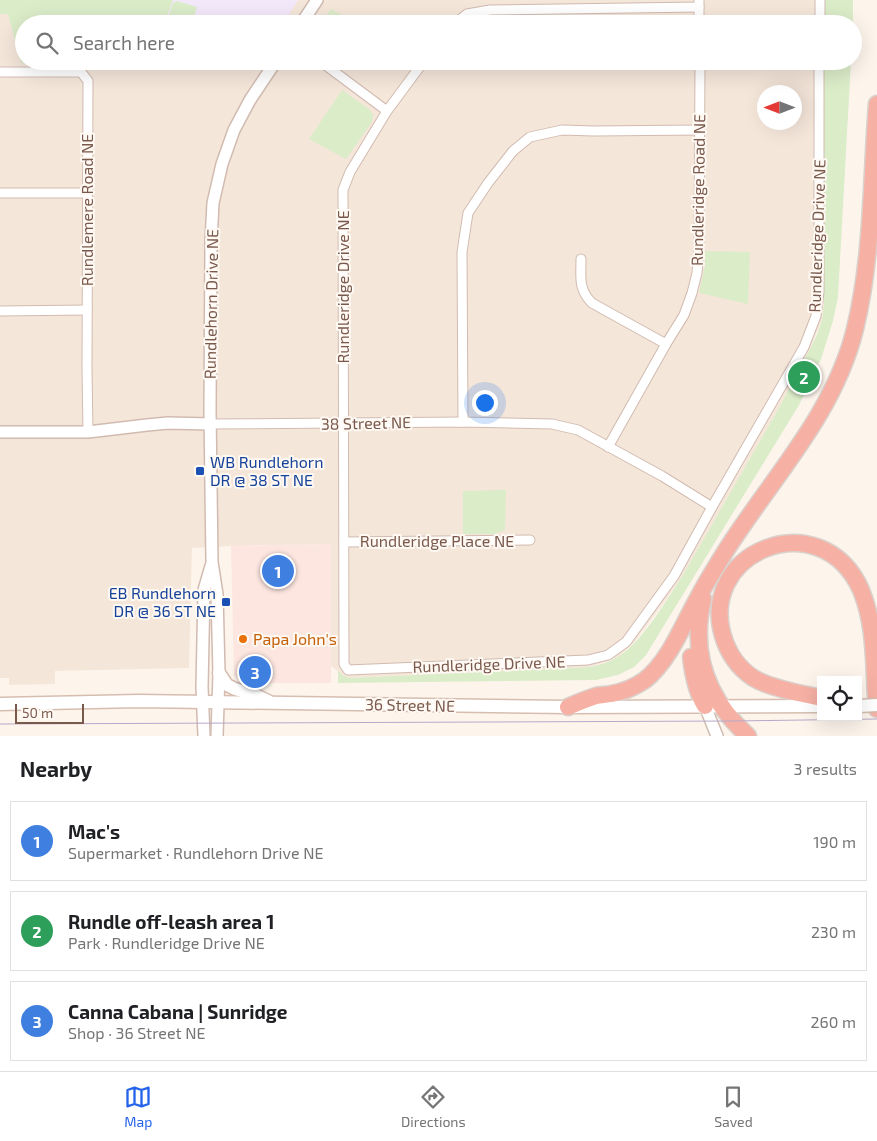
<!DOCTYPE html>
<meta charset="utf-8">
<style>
body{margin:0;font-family:"Exo 2",sans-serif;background:#f2f2f2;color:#202124}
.controls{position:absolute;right:15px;bottom:15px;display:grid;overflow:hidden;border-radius:0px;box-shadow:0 5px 20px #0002}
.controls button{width:45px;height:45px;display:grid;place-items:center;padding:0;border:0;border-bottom:1px solid #e0e0e0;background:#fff;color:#202124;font:25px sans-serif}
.compass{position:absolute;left:757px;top:85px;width:45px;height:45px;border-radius:50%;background:#fff;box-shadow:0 5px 20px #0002;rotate:270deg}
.scale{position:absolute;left:15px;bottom:12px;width:69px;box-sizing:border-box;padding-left:5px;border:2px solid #7a594d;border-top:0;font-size:14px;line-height:18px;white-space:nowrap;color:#7a594d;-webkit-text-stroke:4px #fff9f3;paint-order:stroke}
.you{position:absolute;left:484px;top:402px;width:18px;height:18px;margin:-12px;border:4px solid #fff;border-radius:50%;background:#1a73e8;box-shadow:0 0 0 8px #1a73e833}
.badge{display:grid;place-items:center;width:32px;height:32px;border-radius:50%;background:#2563eb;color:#fff;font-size:16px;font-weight:700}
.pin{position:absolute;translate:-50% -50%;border:2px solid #fff;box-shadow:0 1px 5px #0006}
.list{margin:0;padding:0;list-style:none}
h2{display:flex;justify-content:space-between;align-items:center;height:65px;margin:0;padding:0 20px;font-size:21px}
h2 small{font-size:16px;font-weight:400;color:#757577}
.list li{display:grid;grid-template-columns:32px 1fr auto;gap:15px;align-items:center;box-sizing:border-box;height:80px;margin:0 10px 10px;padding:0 10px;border:1px solid #e0e0e0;border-radius:0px}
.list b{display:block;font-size:19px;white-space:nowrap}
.list p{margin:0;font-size:16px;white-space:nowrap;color:#757577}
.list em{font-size:16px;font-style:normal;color:#757577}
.icon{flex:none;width:28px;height:28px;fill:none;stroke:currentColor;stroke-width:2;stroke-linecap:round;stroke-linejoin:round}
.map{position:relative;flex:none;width:877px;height:736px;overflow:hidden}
.search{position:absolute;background:#fff;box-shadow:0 5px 20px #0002;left:15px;right:15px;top:15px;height:55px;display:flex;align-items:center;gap:12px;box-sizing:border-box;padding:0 18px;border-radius:28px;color:#757577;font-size:19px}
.sheet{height:335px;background:#fff}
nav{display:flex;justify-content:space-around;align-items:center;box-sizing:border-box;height:70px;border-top:1px solid #e0e0e0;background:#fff;font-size:14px;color:#757577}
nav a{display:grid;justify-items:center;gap:2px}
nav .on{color:#2563eb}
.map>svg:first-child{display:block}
</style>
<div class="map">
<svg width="877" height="736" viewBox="0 0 877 736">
<rect width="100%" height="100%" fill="#fdf5ec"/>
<!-- residential -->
<path fill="#f5e6da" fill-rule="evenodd" d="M0 0H824V24H24V61H824V303L822 320 809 351 779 408 683 575 666 600 633 644 619 656 609 661 590 667 350 678 344 676 331 666V544L231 546 192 548 189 668 55 671V684L9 685V678H0ZM764 92H794V122H764Z"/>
<!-- commercial -->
<path fill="#fde6e0" d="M331 544V683H249L234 676 231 546Z"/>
<!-- education -->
<path fill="#f2e8fa" d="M173 0H298L283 24H164Z"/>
<!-- green -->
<g fill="#dbecc9">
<path d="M0 0H173L164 24H24V61H96L95 71 91 66 86 63H21L8 14H0Z"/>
<rect x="824" y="0" width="29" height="24"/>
<path d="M177 1 197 7 192 24H170L169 14 173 3Z"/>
<path d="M331 9 358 24H321Z"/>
<path d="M824 61H851L838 297 833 321 821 359 799 405 646 655 634 667 618 675 596 680 338 683V671L344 676 350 678 590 667C600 665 610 662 619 656 643 641 667 599 683 575L779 408 800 368 816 337 822 320 824 303Z"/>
<path d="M342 90 369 109 373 115 372 122 346 159 309 139Z"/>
<path d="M705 251 750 252 748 304 699 293 705 265Z"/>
<path d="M506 490 505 530 494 534H463V491Z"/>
</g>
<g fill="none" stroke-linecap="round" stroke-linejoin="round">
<defs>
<g id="minor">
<path d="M699 0V24"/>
<path d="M454 24 467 14 490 10 699 7"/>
<path d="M820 24V0"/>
<path d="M320 61 387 111"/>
<path d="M424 61 387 111 350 172 343 190 344 664 348 670 588 660 608 655 626 642 674 576 712 507 804 347 816 316 819 292V61"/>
<path d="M0 72H81L88 81 87 369 88 432"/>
<path d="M0 193H87"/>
<path d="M581 259C581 277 578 289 592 303L666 344"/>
<path d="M0 311 87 310"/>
<path d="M463 422 462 252 468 213 488 183 513 151 530 137 562 130 594 131 699 130"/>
<path d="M211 424 463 422 552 424 578 430 662 476 712 507"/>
<path d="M608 447 666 344 684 315 692 293 697 273 699 249 700 61"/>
<path d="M344 542 530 540"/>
</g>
<g id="tertiary">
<path d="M301 24 317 0"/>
<path d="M0 432H88L147 425 168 423 211 424"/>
<path d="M705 706 717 736"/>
<path d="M204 736 202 687 204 590 211 566"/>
<path d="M217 736 219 673 217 594 212 562 210 411 211 241 213 203 222 164 234 130 250 100 276 61"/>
</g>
<g id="secondary">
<path d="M219 673 227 685 235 689 253 694 268 701"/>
<path d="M0 704 139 701 568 707 821 706"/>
</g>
<g id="motorway">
<path d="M703 599C690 654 707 699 748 736"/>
<path d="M691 657C693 674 696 691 705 706"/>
<path d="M821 698C800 693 778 690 759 681 743 673 731 658 725 642 692 552 821 500 861 590 877 629 873 669 877 709"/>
<path d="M568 707C577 703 586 699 596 696 600 695 606 695 611 694 623 692 635 687 645 680 670 660 683 624 698 598 706 582 716 567 725 552 771 479 834 415 855 329 873 255 871 179 877 104"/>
</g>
</defs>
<!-- minor casing -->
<use href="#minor" stroke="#d1bbb0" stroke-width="11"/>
<!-- tertiary casing -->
<use href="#tertiary" stroke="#d1bbb0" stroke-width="14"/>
<!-- secondary casing -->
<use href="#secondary" stroke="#d6bdb0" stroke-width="15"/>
<!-- motorway casing -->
<use href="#motorway" stroke="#dad1cd" stroke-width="19"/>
<!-- minor -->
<use href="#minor" stroke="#fff" stroke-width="9"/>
<!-- tertiary -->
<use href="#tertiary" stroke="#fff" stroke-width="11"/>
<!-- secondary -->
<use href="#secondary" stroke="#fff" stroke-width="12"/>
<!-- motorway -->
<use href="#motorway" stroke="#f6b1a4" stroke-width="16"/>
<!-- tram -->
<path stroke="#b7a8c9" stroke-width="1" d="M0 724 733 721 877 719"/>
<defs>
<path id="secondary-bridge" d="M859 706 877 705"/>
</defs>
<!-- secondary-bridge casing -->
<use href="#secondary-bridge" stroke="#d6bdb0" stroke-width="15" stroke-linecap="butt"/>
<!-- secondary-bridge -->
<use href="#secondary-bridge" stroke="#fff" stroke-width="12"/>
</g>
<!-- markers -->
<g fill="#1a4fb4" stroke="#fff9f3" stroke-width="2">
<rect x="195" y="466" width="10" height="10" rx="2.5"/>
<rect x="221" y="597" width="10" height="10" rx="2.5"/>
</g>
<circle fill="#e8710a" stroke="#fff9f3" stroke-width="2" cx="243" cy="639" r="5"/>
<g text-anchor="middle" stroke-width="4" stroke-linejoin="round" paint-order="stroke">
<!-- street labels -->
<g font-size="16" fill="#7a594d" stroke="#fff9f3">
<text transform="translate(698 190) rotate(-89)" y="6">Rundleridge Road NE</text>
<text transform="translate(87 210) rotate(-90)" y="6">Rundlemere Road NE</text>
<text transform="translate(817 236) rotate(-88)" y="6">Rundleridge Drive NE</text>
<text transform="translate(343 287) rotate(-90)" y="6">Rundleridge Drive NE</text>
<text transform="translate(211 304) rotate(-89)" y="6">Rundlehorn Drive NE</text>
<text transform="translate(366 423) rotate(-1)" y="6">38 Street NE</text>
<text x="437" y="547">Rundleridge Place NE</text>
<text transform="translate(489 664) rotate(-2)" y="6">Rundleridge Drive NE</text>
<text transform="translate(410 705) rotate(1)" y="6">36 Street NE</text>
</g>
<!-- transit labels -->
<g font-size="16" fill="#164399" stroke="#fff9f3" text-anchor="start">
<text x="210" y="468">WB Rundlehorn<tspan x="210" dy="18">DR @ 38 ST NE</tspan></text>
<text x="216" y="599" text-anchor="end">EB Rundlehorn<tspan x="216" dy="18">DR @ 36 ST NE</tspan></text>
</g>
<!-- food labels -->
<g font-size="16" fill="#c56008" stroke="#fff9f3" text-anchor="start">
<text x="253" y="645">Papa John's</text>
</g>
</g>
</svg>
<div class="controls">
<button><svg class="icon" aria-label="locate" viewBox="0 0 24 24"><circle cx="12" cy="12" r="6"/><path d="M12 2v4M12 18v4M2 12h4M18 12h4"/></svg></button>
</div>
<svg class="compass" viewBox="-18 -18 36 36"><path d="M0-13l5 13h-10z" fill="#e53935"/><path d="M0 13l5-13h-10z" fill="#757577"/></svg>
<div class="scale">50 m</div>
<div class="you"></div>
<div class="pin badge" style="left:278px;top:571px;background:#3f7fe0">1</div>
<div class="pin badge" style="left:804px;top:377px;background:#2e9e5b">2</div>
<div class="pin badge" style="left:255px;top:672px;background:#3f7fe0">3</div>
<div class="search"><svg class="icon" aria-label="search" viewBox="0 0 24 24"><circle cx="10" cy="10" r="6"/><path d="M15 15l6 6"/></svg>Search here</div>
</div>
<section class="sheet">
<h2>Nearby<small>3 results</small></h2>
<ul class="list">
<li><span class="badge" style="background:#3f7fe0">1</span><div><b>Mac's</b><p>Supermarket · Rundlehorn Drive NE</p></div><em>190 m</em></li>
<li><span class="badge" style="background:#2e9e5b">2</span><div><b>Rundle off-leash area 1</b><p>Park · Rundleridge Drive NE</p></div><em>230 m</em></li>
<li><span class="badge" style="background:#3f7fe0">3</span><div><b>Canna Cabana | Sunridge</b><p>Shop · 36 Street NE</p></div><em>260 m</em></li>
</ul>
</section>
<nav>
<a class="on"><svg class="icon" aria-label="map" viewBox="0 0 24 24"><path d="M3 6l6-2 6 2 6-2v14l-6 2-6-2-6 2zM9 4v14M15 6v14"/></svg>Map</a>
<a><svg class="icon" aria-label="directions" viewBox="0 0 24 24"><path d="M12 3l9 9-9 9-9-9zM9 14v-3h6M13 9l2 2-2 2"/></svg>Directions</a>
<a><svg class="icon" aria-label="saved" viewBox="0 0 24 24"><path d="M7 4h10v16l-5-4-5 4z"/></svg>Saved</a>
</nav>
